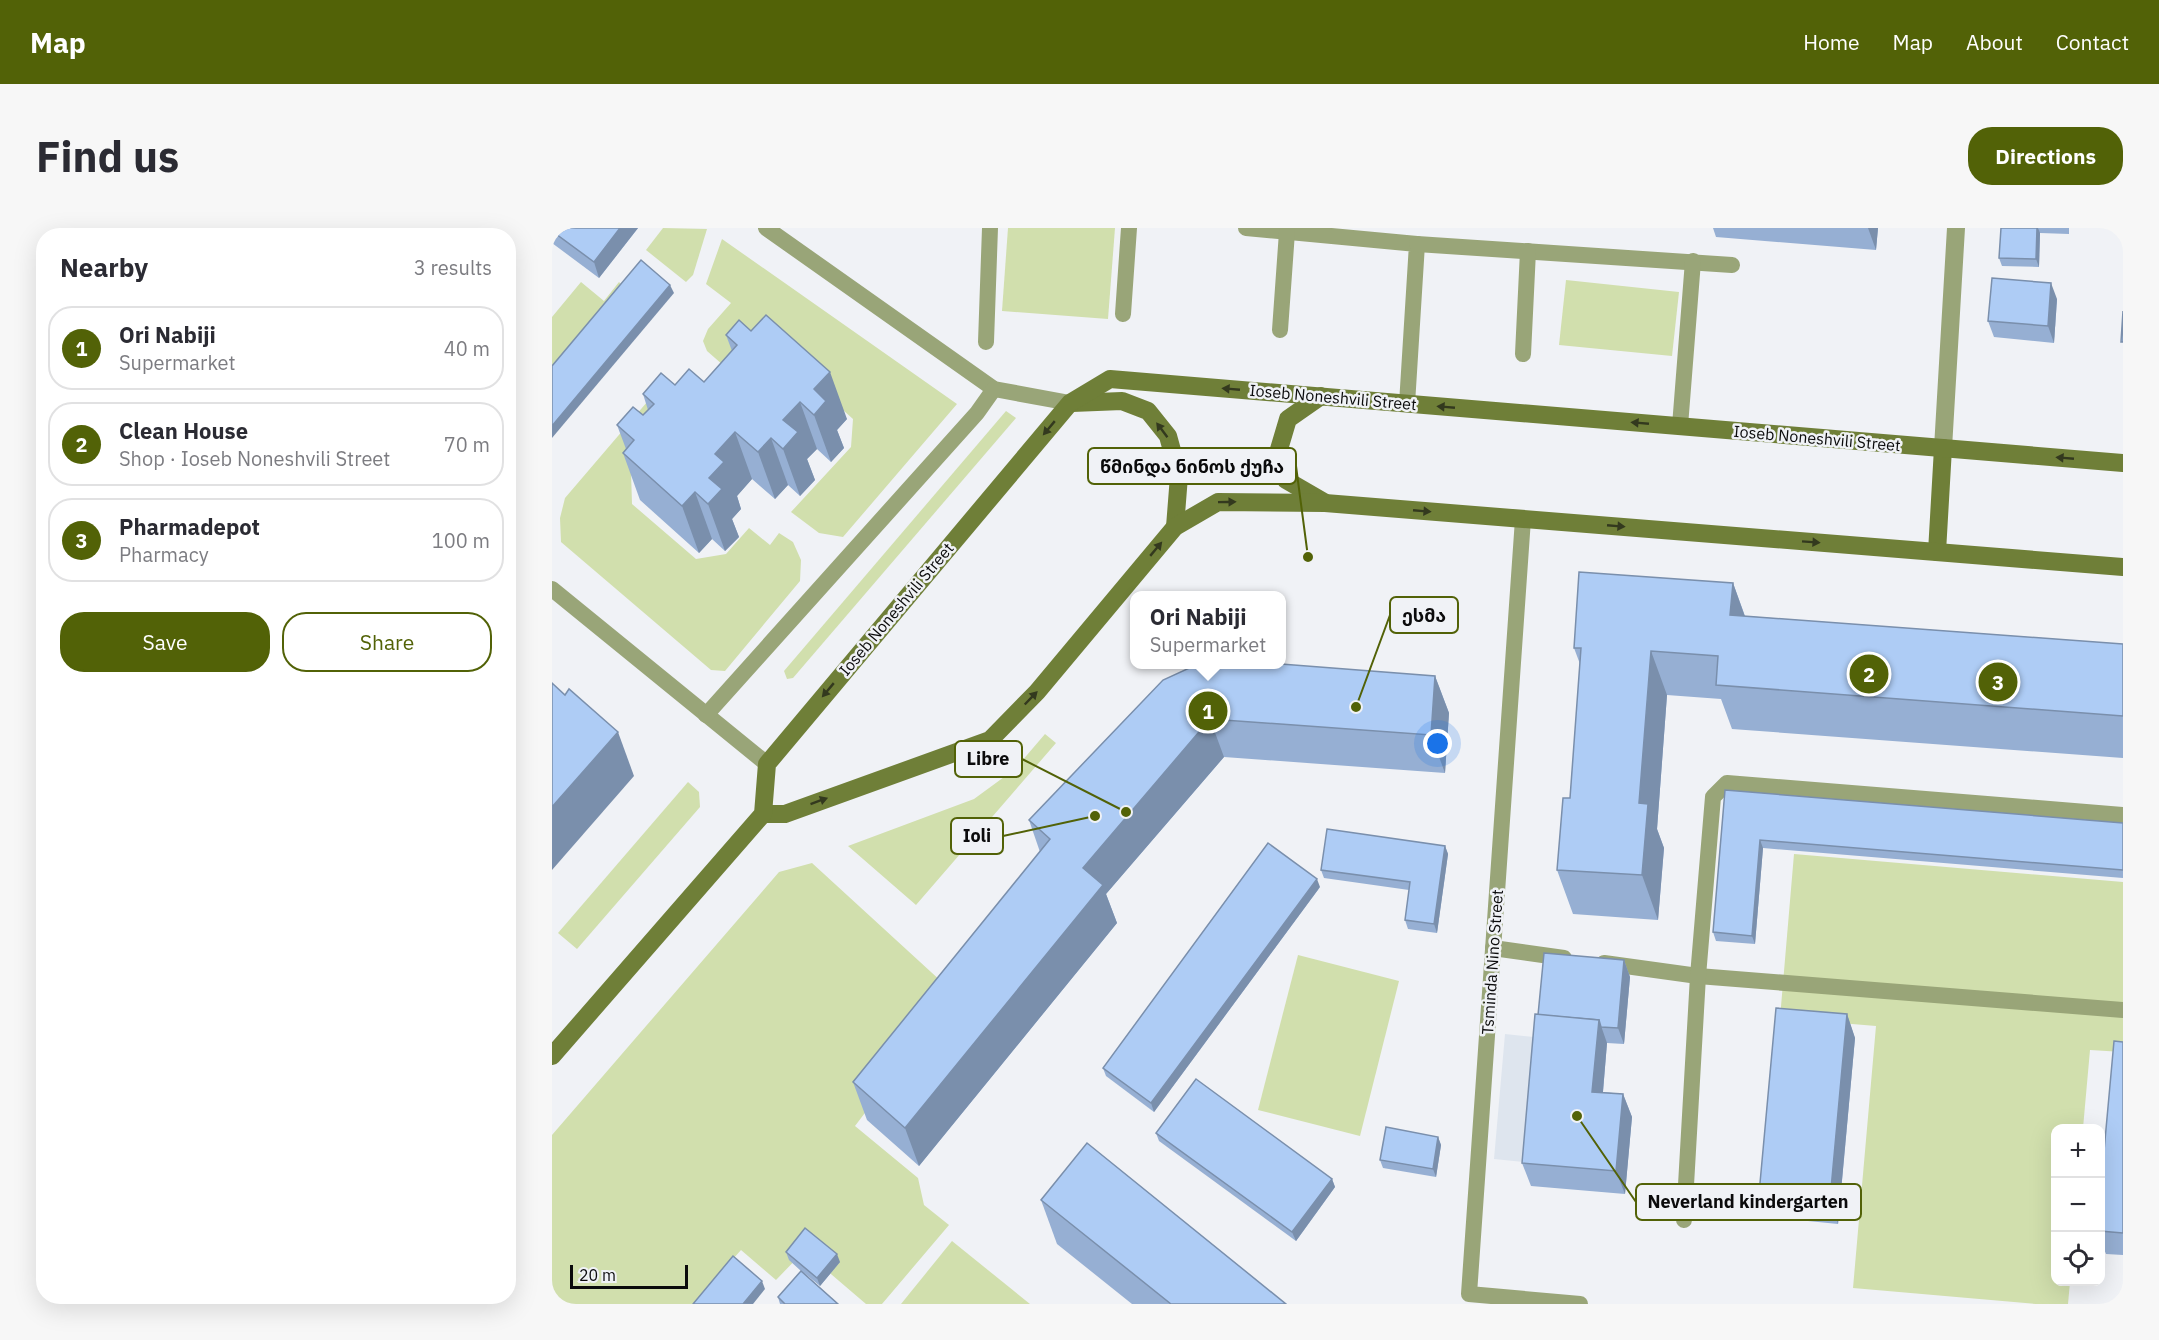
<!DOCTYPE html>
<meta charset="utf-8">
<style>
body{margin:0;font-family:"IBM Plex Sans","Noto Sans Georgian",sans-serif;background:#f7f7f7;color:#2b2b33}
.controls{position:absolute;right:18px;bottom:18px;display:grid;overflow:hidden;border-radius:12px;box-shadow:0 6px 24px #0002}
.controls button{width:54px;height:54px;display:grid;place-items:center;padding:0;border:0;border-bottom:2px solid #e1e1e2;background:#fff;color:#2b2b33;font:30px sans-serif}
.scale{position:absolute;left:18px;bottom:15px;width:118px;box-sizing:border-box;padding-left:6px;border:3px solid #0b0b0c;border-top:0;font-size:16px;line-height:21px;white-space:nowrap;color:#0b0b0c;-webkit-text-stroke:4px #f0f2f6;paint-order:stroke}
.you{position:absolute;left:886px;top:516px;width:21px;height:21px;margin:-15px;border:4px solid #fff;border-radius:50%;background:#1a73e8;box-shadow:0 0 0 9px #1a73e833}
.badge{display:grid;place-items:center;width:39px;height:39px;border-radius:50%;background:#526207;color:#fff;font-size:20px;font-weight:700}
.pin{position:absolute;translate:-50% -50%;border:3px solid #fff;box-shadow:0 2px 6px #0006}
.popup{position:absolute;left:578px;top:363px;width:156px;height:78px;box-sizing:border-box;display:grid;place-content:center;border-radius:12px;background:#fff;filter:drop-shadow(0 2px 4px #0005);font-size:20px;white-space:nowrap;color:#7c7c81}
.popup b{font-size:22px;color:#2b2b33}
.popup::after{content:'';position:absolute;left:50%;top:100%;margin-left:-12px;border:12px solid transparent;border-top-color:#fff}
.list{margin:0;padding:0;list-style:none}
h2{display:flex;justify-content:space-between;align-items:center;height:78px;margin:0;padding:0 24px;font-size:26px}
h2 small{font-size:20px;font-weight:400;color:#7c7c81}
.list li{display:grid;grid-template-columns:39px 1fr auto;gap:18px;align-items:center;box-sizing:border-box;height:84px;margin:0 12px 12px;padding:0 12px;border:2px solid #e1e1e2;border-radius:24px}
.list b{display:block;font-size:22px;white-space:nowrap}
.list p{margin:0;font-size:20px;white-space:nowrap;color:#7c7c81}
.list em{font-size:20px;font-style:normal;color:#7c7c81}
.actions{display:flex;gap:12px;padding:18px 24px}
.actions a{flex:1;padding:14px 0;border:2px solid #526207;border-radius:24px;text-align:center;font-size:21px;color:#526207}
.actions .main{background:#526207;color:#fff}
.icon{flex:none;width:33px;height:33px;fill:none;stroke:currentColor;stroke-width:2;stroke-linecap:round;stroke-linejoin:round}
.map{position:relative;flex:none;width:1571px;height:1076px;overflow:hidden;border-radius:24px}
header{display:flex;align-items:center;gap:36px;box-sizing:border-box;height:84px;padding:0 30px;background:#526207;color:#fff}
header strong{font-size:28px}
nav{display:flex;gap:33px;margin-inline-start:auto;font-size:21px}
.intro{display:flex;align-items:center;justify-content:space-between;box-sizing:border-box;height:144px;padding:0 36px}
h1{margin:0;font-size:42px}
.button{padding:15px 27px;border-radius:24px;background:#526207;color:#fff;font-size:21px;font-weight:700}
main{display:flex;gap:36px;padding:0 36px}
aside{flex:1;background:#fff;border-radius:24px;box-shadow:0 6px 24px #0002}
.map>svg:first-child{display:block}
</style>
<header>
<strong>Map</strong>
<nav><a>Home</a><a>Map</a><a>About</a><a>Contact</a></nav>
</header>
<div class="intro"><h1>Find us</h1><a class="button">Directions</a></div>
<main>
<aside>
<h2>Nearby<small>3 results</small></h2>
<ul class="list">
<li><span class="badge">1</span><div><b>Ori Nabiji</b><p>Supermarket</p></div><em>40 m</em></li>
<li><span class="badge">2</span><div><b>Clean House</b><p>Shop · Ioseb Noneshvili Street</p></div><em>70 m</em></li>
<li><span class="badge">3</span><div><b>Pharmadepot</b><p>Pharmacy</p></div><em>100 m</em></li>
</ul>
<div class="actions"><a class="main">Save</a><a>Share</a></div>
</aside>
<div class="map">
<svg width="1571" height="1076" viewBox="0 0 1571 1076">
<rect width="100%" height="100%" fill="#f0f2f6"/>
<!-- built -->
<path fill="#dee5ee" d="M953 806 992 810 981 935 942 931Z"/>
<!-- green -->
<g fill="#d1dfad">
<path d="M111 0 155 1 141 47 134 54 94 22Z"/>
<path d="M456 0H563L556 91 450 83Z"/>
<path d="M170 11 405 176 291 309 267 305 239 284 299 219 301 191 231 128 179 144 155 123 151 113 156 101 179 75 154 56Z"/>
<path d="M1014 52 1127 64 1120 128 1007 117Z"/>
<path d="M29 54 52 73 67 54 75 62 0 151V89Z"/>
<path d="M113 153 79 244 80 276 144 331 174 326 197 300 218 317 227 305 241 314 249 332 248 353 173 443 159 442 9 314 8 290 13 270Z"/>
<path d="M454 183 464 190 241 450 235 451 232 443Z"/>
<path d="M493 506 504 515 364 677 296 618 422 571 463 541Z"/>
<path d="M136 554 147 564 148 579 25 721 6 705Z"/>
<path d="M1242 626 1571 654V824L1538 822 1531 900H1504V1054H1518L1516 1076H1484L1301 1060 1324 798 1228 790Z"/>
<path d="M260 635 403 766 303 898 366 950 372 977 397 997 330 1076H314L252 1023 224 1052 189 1022 141 1076H0V907L227 644Z"/>
<path d="M746 727 847 753 808 908 706 882Z"/>
<path d="M400 1013 478 1076H349Z"/>
</g>
<g fill="none" stroke-linecap="round" stroke-linejoin="round">
<!-- lane -->
<g stroke="#99a578" stroke-width="16">
<path d="M214 0 442 161 518 175"/>
<path d="M694 0 865 16 855 176"/>
<path d="M865 16 1180 37"/>
<path d="M571 86 577 0"/>
<path d="M728 102 735 4"/>
<path d="M434 114 438 0"/>
<path d="M971 126 976 23"/>
<path d="M1128 198 1141 33"/>
<path d="M971 291 917 1066 1028 1076"/>
<path d="M0 361 215 536"/>
<path d="M154 487 425 185 442 161"/>
<path d="M941 720 1012 730"/>
<path d="M1052 735 1146 748 1571 782"/>
<path d="M1132 992 1146 748 1161 569 1175 555 1571 587"/>
</g>
<!-- street -->
<path stroke="#99a578" stroke-width="18" d="M1391 220 1404 0"/>
<!-- secondary -->
<g stroke="#6f7f38" stroke-width="18">
<path d="M769 168 736 191 725 228 734 252 772 274"/>
<path d="M520 175 570 173 596 183 616 208 627 248 623 299"/>
<path d="M1385 324 1391 220"/>
<path d="M211 586H233L438 512 485 464 623 299 666 274 773 275 1571 339"/>
<path d="M0 828 211 586 215 536 518 175 558 151 1571 235"/>
</g>
</g>
<!-- wall -->
<g fill="#96afd3">
<path d="M0 0H86L47 50 0 15Z"/>
<path d="M1161 0H1326L1324 22 1164 9Z"/>
<path d="M1449 0H1517V6L1488 5 1487 39 1450 38 1447 30Z"/>
<path d="M1505 71 1502 115 1442 109 1436 93Z"/>
<path d="M174 107 295 191 285 202 292 220 279 234 265 221 255 231 263 252 248 268 236 257 223 271 200 251 185 268 189 281 180 291 187 309 173 323 160 311 147 325 88 272 71 225 74 221 65 197 91 187 96 182 91 166 123 157 152 154 180 123Z"/>
<path d="M1181 355 1193 388 1571 416V530L1180 501 1169 471 1115 467 1105 601 1112 620 1106 692 1021 686 1005 642 1018 570 1028 436 1022 420Z"/>
<path d="M883 448 897 485 893 545 672 529 554 666 565 695 367 938 315 892 301 854 488 624 477 592 611 452Z"/>
<path d="M1173 562 1571 595V650L1211 620 1203 716 1164 713 1161 704Z"/>
<path d="M893 618 896 626 885 705 856 701 853 692 857 662 772 650 769 642Z"/>
<path d="M768 659 602 884 554 848 551 840Z"/>
<path d="M1072 732 1078 749 1072 816 1055 815 1051 864 1071 866 1080 889 1073 966 979 958 970 935Z"/>
<path d="M1295 786 1303 810 1286 996 1215 989 1207 966Z"/>
<path d="M1571 814V1027L1554 1026 1548 1011V967Z"/>
<path d="M604 905 780 951 783 959 744 1013 607 913Z"/>
<path d="M886 909 889 917 884 949 831 940 828 932Z"/>
<path d="M489 972 734 1076H580L505 1016Z"/>
<path d="M234 1024 288 1034 268 1058 251 1044 286 1076H228L226 1069 249 1043 237 1032Z"/>
</g>
<!-- shaded-wall -->
<g fill="#7a8fac">
<path d="M68 0H86L47 50 42 34Z"/>
<path d="M1316 0H1326L1324 22Z"/>
<path d="M1485 0H1486L1488 5 1487 39 1484 31Z"/>
<path d="M1499 55 1505 71 1502 115 1496 98Z"/>
<path d="M118 57 122 65 0 210V198Z"/>
<path d="M278 144 295 191 285 202 292 220 279 234 262 187V161Z"/>
<path d="M248 174 265 221 255 231 263 252 248 268 231 221V192Z"/>
<path d="M183 204 200 251 185 268 189 281 180 291 187 309 173 323 156 276 157 250 163 226Z"/>
<path d="M219 210 236 257 223 271 206 224Z"/>
<path d="M143 264 160 311 147 325 130 278Z"/>
<path d="M1181 355 1197 400 1178 387Z"/>
<path d="M1099 423 1115 467 1105 601 1112 620 1106 692 1090 647 1087 575Z"/>
<path d="M883 448 897 485 893 545 879 507Z"/>
<path d="M658 491 672 529 554 666 565 695 367 938 353 900 531 640Z"/>
<path d="M66 504 82 548 0 642V579Z"/>
<path d="M1208 612 1211 620 1203 716 1200 708Z"/>
<path d="M893 618 896 626 885 705 882 696Z"/>
<path d="M765 651 768 659 602 884 599 875Z"/>
<path d="M1072 732 1078 749 1072 816 1066 800Z"/>
<path d="M1295 786 1303 810 1286 996 1278 972Z"/>
<path d="M1047 792 1055 815 1049 887 1040 864Z"/>
<path d="M1071 866 1080 889 1073 966 1064 943Z"/>
<path d="M886 909 889 917 884 949 881 941Z"/>
<path d="M780 951 783 959 744 1013 740 1004Z"/>
<path d="M285 1026 288 1034 268 1058 265 1050Z"/>
<path d="M210 1053 213 1061 201 1076H191Z"/>
</g>
<!-- building -->
<g fill="#aeccf5" stroke="#7a8fac" stroke-width="1.5">
<path d="M0 0H68L42 34 0 3Z"/>
<path d="M1449 0H1485L1484 31 1447 30Z"/>
<path d="M89 32 118 57 0 198V138Z"/>
<path d="M1440 50 1499 55 1496 98 1436 93Z"/>
<path d="M1571 83V114H1569Z"/>
<path d="M214 87 278 144 262 161 274 173 262 187 248 174 231 192 246 204 231 221 219 210 206 224 183 204 163 226 172 234 157 250 170 261 156 276 143 264 130 278 71 225 82 212 65 197 81 179 91 187 102 176 91 166 109 145 123 157 137 141 152 154 185 117 174 107 187 92 199 103Z"/>
<path d="M1027 344 1181 355 1178 387 1571 416V488L1164 457 1166 428 1099 423 1087 575 1096 576 1090 647 1005 642 1011 570H1018L1029 420H1022Z"/>
<path d="M646 436H729L883 448 879 507 658 491 531 640 551 657 353 900 301 854 498 611 477 592 611 452Z"/>
<path d="M0 455 13 467 17 461 66 504 0 579Z"/>
<path d="M1173 562 1571 595V642L1208 612 1200 708 1161 704Z"/>
<path d="M775 601 893 618 882 696 853 692 858 654 769 642Z"/>
<path d="M716 615 765 651 599 875 551 840Z"/>
<path d="M992 725 1072 732 1066 800 1049 799 1047 792 986 787Z"/>
<path d="M1224 780 1295 786 1278 972 1207 966Z"/>
<path d="M983 786 1047 792 1040 864 1071 866 1064 943 970 935Z"/>
<path d="M1562 813 1571 814V1005L1548 1003V967Z"/>
<path d="M644 851 780 951 740 1004 604 905Z"/>
<path d="M834 899 886 909 881 941 828 932Z"/>
<path d="M535 915 734 1076H619L489 972Z"/>
<path d="M253 1000 285 1026 265 1050 234 1024Z"/>
<path d="M181 1028 210 1053 191 1076H141Z"/>
<path d="M249 1043 286 1076H233L226 1069Z"/>
</g>
<!-- one-way arrows -->
<defs><path id="oneway-solid" d="M-6-.8H1V-3.2L6.5 0L1 3.2V.8H-6Z" transform="scale(1.5)"/></defs>
<g fill="#33391e">
<use href="#oneway-solid" transform="translate(679 161) rotate(-175)"/>
<use href="#oneway-solid" transform="translate(894 179) rotate(-175)"/>
<use href="#oneway-solid" transform="translate(1088 195) rotate(-175)"/>
<use href="#oneway-solid" transform="translate(497 200) rotate(130)"/>
<use href="#oneway-solid" transform="translate(610 202) rotate(-127)"/>
<use href="#oneway-solid" transform="translate(1513 230) rotate(-175)"/>
<use href="#oneway-solid" transform="translate(675 274) rotate(-1)"/>
<use href="#oneway-solid" transform="translate(870 283) rotate(5)"/>
<use href="#oneway-solid" transform="translate(1064 298) rotate(5)"/>
<use href="#oneway-solid" transform="translate(1259 314) rotate(4)"/>
<use href="#oneway-solid" transform="translate(604 321) rotate(-50)"/>
<use href="#oneway-solid" transform="translate(276 462) rotate(130)"/>
<use href="#oneway-solid" transform="translate(479 470) rotate(-46)"/>
<use href="#oneway-solid" transform="translate(267 573) rotate(-20)"/>
</g>
<g text-anchor="middle" stroke-width="5" stroke-linejoin="round" paint-order="stroke">
<!-- street labels -->
<g font-size="16" fill="#0b0b0c" stroke="#f0f2f6">
<text transform="translate(781 169) rotate(5)" y="6">Ioseb Noneshvili Street</text>
<text transform="translate(1265 210) rotate(5)" y="6">Ioseb Noneshvili Street</text>
<text transform="translate(344 381) rotate(-50)" y="6">Ioseb Noneshvili Street</text>
<text transform="translate(940 734) rotate(-86)" y="6">Tsminda Nino Street</text>
</g>
</g>
<!-- callouts -->
<path fill="none" stroke="#526207" stroke-width="2" d="M756 329L744 238M804 479L838 387M574 584L470 531M543 588L451 608M1025 888L1084 974"/>
<g fill="#526207" stroke="#f0f2f6" stroke-width="2">
<circle cx="756" cy="329" r="6"/>
<circle cx="804" cy="479" r="6"/>
<circle cx="574" cy="584" r="6"/>
<circle cx="543" cy="588" r="6"/>
<circle cx="1025" cy="888" r="6"/>
</g>
<g fill="#f0f2f6" stroke="#526207" stroke-width="2">
<rect x="536" y="220" width="208" height="36" rx="6"/>
<rect x="838" y="369" width="68" height="36" rx="6"/>
<rect x="403" y="513" width="67" height="36" rx="6"/>
<rect x="399" y="590" width="52" height="36" rx="6"/>
<rect x="1084" y="956" width="225" height="36" rx="6"/>
</g>
<g font-size="18" text-anchor="middle" font-weight="bold" fill="#0b0b0c">
<text x="640" y="245">წმინდა ნინოს ქუჩა</text>
<text x="872" y="394">ესმა</text>
<text x="436" y="537">Libre</text>
<text x="425" y="614">Ioli</text>
<text x="1196" y="980">Neverland kindergarten</text>
</g>
</svg>
<div class="controls">
<button>+</button>
<button>−</button>
<button><svg class="icon" aria-label="locate" viewBox="0 0 24 24"><circle cx="12" cy="12" r="6"/><path d="M12 2v4M12 18v4M2 12h4M18 12h4"/></svg></button>
</div>
<div class="scale">20 m</div>
<div class="you"></div>
<div class="pin badge" style="left:656px;top:483px">1</div>
<div class="popup"><b>Ori Nabiji</b>Supermarket</div>
<div class="pin badge" style="left:1317px;top:446px">2</div>
<div class="pin badge" style="left:1446px;top:454px">3</div>
</div>
</main>
